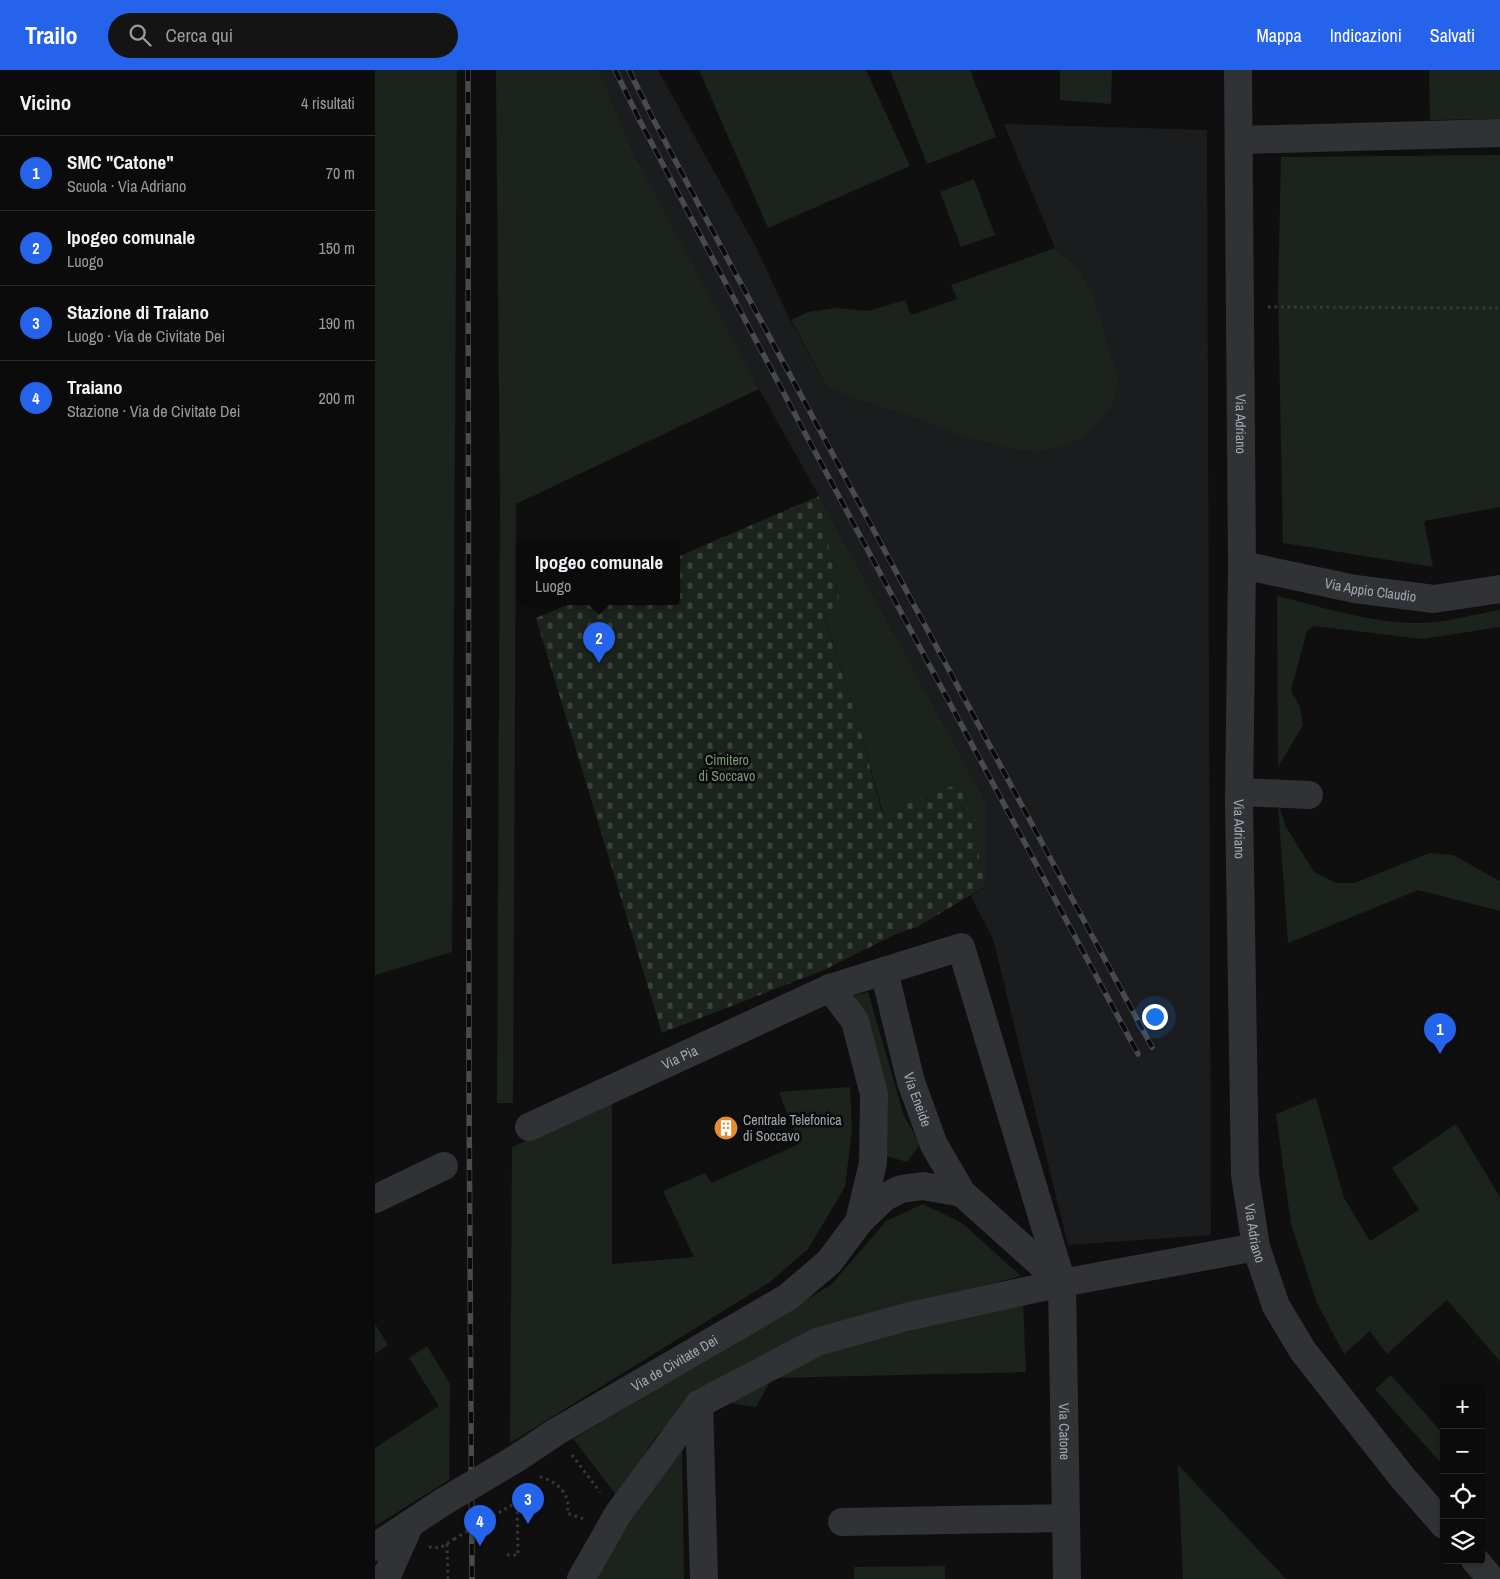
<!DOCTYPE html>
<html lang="it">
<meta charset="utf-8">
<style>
body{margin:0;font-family:"Archivo Narrow",sans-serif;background:#141415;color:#f1f3f6}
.controls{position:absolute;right:15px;bottom:15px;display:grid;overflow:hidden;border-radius:5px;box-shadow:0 1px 4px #0004}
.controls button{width:45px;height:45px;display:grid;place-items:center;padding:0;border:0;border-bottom:1px solid #2b2b2d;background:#0b0b0c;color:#f1f3f6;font:25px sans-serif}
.you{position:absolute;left:779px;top:946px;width:18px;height:18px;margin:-12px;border:4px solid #fff;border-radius:50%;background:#1a73e8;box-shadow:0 0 0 8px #1a73e833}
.badge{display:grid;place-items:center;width:32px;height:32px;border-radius:50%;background:#2563eb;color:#fff;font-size:16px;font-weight:700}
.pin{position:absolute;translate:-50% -41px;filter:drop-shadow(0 1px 2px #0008)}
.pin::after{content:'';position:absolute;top:26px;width:18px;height:15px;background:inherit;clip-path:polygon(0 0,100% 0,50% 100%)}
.popup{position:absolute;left:143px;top:470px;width:162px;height:65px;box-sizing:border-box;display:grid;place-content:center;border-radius:5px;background:#0b0b0c;filter:drop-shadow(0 1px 4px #0005);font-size:16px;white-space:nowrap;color:#9a9b9d}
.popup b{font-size:19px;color:#f1f3f6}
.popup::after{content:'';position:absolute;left:50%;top:100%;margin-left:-10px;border:10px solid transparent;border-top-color:#0b0b0c}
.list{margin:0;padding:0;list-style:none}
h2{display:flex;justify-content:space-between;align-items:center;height:65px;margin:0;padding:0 20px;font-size:21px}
h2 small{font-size:16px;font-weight:400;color:#9a9b9d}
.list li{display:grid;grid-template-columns:32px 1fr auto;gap:15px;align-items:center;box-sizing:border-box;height:75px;padding:0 20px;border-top:1px solid #2b2b2d}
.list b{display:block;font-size:19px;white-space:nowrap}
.list p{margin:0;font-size:16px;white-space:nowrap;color:#9a9b9d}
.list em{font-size:16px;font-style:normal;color:#9a9b9d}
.icon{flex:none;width:28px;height:28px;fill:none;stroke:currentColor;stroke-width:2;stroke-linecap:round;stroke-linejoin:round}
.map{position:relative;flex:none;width:1125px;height:1509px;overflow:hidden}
header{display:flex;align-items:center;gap:30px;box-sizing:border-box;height:70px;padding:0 25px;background:#2563eb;color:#fff}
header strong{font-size:24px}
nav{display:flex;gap:28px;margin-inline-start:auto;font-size:18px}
.search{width:350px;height:45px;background:#141415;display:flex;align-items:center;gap:12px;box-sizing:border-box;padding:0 18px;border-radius:28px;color:#9a9b9d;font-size:19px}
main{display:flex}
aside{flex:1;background:#0b0b0c}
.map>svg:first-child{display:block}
</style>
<header>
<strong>Trailo</strong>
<div class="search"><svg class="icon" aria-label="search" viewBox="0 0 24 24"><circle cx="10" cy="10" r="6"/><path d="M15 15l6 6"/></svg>Cerca qui</div>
<nav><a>Mappa</a><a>Indicazioni</a><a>Salvati</a></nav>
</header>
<main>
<aside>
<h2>Vicino<small>4 risultati</small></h2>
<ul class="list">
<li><span class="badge">1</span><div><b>SMC &quot;Catone&quot;</b><p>Scuola · Via Adriano</p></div><em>70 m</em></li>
<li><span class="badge">2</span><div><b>Ipogeo comunale</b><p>Luogo</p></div><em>150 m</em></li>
<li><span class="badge">3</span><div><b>Stazione di Traiano</b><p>Luogo · Via de Civitate Dei</p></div><em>190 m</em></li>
<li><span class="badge">4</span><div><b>Traiano</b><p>Stazione · Via de Civitate Dei</p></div><em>200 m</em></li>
</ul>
</aside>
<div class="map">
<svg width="1125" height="1509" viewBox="0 0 1125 1509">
<defs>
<pattern id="cemetery-stones" width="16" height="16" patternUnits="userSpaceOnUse" patternTransform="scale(1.25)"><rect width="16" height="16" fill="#1c231c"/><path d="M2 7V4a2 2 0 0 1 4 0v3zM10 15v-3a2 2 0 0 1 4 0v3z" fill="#3a403b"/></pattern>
</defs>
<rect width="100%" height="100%" fill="#0f0f10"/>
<!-- built -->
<path fill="#1b1c1d" d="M224 0H283L382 179 415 250 452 317 483 330 535 346 591 368 640 380 704 199 680 178 629 54 832 60 836 1165 693 1175 618 869 596 826 611 816V732L444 426 364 283 260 86Z"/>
<!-- green -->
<g fill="#1c231c">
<path d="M0 0H82L77 882 0 905Z"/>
<path d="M121 0H224L260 86 384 319 141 434 138 1033H122L125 434Z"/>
<path d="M324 0H491L535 96 393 158Z"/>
<path d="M515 0H595L621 67 552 94Z"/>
<path d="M685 0H737L736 34 685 30Z"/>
<path d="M1054 0H1125V49L1055 50Z"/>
<path d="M1125 85V437L1049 451 1058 497 908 473 903 224 906 87Z"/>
<path d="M599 109 620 165 586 177 565 122Z"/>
<path d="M680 178 704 199 719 228 743 309 739 332 726 350 710 366 692 376 664 381 640 380 591 368 535 346 483 330 452 317 416 250 433 242 461 238 493 241 530 230 536 245 582 229 576 215Z"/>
<path d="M444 426 611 732V816L587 712 508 744 485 658 449 546 466 538Z"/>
<path d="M902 526C948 537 998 554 1045 553 1071 553 1100 544 1125 540V557L1048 569 939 556 932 561 916 620 925 637 928 655 903 697Z"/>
<path d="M903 734 911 757 939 802 961 813H979L1055 783 1078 785 1125 811V841L1043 820 913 873Z"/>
<path d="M493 922 529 1046 545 1074 532 1092 511 1086 510 1050 478 926Z"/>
<path d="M475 1017 477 1059 470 1117 433 1179 395 1212 135 1373 137 1077 237 1032V1194L319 1187 288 1121 330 1103 336 1113 424 1074 404 1022Z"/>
<path d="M941 1028 969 1128 995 1171 1044 1140 1017 1098 1081 1054 1125 1127V1291L1072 1230 1012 1284 995 1261 969 1284 942 1233 916 1154 901 1044Z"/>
<path d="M548 1134 587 1153 646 1206 440 1260 319 1326 280 1368 242 1426 198 1369 456 1215 511 1151Z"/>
<path d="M648 1232 651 1302 397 1308 381 1337 348 1332 410 1296 529 1259Z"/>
<path d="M0 1254 13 1275 0 1284Z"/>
<path d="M52 1276 75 1314 74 1410 0 1456V1378L64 1336 34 1288Z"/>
<path d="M1016 1305 1069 1365V1390L1066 1393 1000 1319Z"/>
<path d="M307 1378 309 1509H214Z"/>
<path d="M803 1395 911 1509H808Z"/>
<path d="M570 1496V1509H479V1497Z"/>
</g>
<!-- cemetery -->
<path fill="url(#cemetery-stones)" d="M444 426 466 538 449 547 485 658 507 744 587 712 611 816 542 857 521 864 449 900 287 963 161 548 199 532H302V487Z"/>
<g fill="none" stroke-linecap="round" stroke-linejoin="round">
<!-- path -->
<g stroke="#36393c" stroke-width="3" stroke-dasharray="2.5 4" stroke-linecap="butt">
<path d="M893 237 1125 238"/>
<path d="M197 1385 225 1422"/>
<path d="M165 1407C182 1411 197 1425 192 1443L209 1449"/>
<path d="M72 1474 73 1509"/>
<path d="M54 1477 65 1478 79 1469"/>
<path d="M132 1485H143L142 1432"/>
</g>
<!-- minor -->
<g stroke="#303235" stroke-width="28">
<path id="s1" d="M863 0 867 495 864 733 870 1105 881 1177 901 1236 928 1281 1027 1407 1069 1455"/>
<path d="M864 70 1125 63"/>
<path id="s2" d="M867 495 980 519 1059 529 1125 519"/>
<path d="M865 722 934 725"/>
<path id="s3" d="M509 901 586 877 687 1213 692 1509"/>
<path id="s4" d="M154 1057 455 918"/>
<path d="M0 1129 69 1096"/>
<path id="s5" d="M484 1152 498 1093 499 1024 480 951 455 918 509 901 536 1012 559 1075 587 1123 687 1213 881 1177"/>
<path d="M324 1334 442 1272 531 1247 687 1213"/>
<path id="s6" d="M142 1388 181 1362 413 1227 454 1192 484 1152 510 1127 526 1119 548 1116 587 1123"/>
<path d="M467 1452 691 1448"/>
<path d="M0 1477 68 1432"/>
<path d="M1100 1490 1116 1509"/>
<path d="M8 1509 14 1501 35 1454"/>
<path d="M206 1509 243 1444 324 1334 329 1509"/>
</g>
<defs>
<g id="rail">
<path d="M93 0 94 1025 97 1509"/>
<path d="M240 0 266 53 431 365 763 984"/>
<path d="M254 0 277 47 358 199 777 977"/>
</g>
</defs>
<!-- rail casing -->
<use href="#rail" stroke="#484a4e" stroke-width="5.5"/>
<!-- rail -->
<use href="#rail" stroke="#0a0a0b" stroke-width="4" stroke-dasharray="11" stroke-linecap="butt"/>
<!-- path-bridge -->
<path stroke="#36393c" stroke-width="3" stroke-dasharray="2.5 4" stroke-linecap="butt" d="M79 1469 142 1432"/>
<!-- minor-bridge -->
<path stroke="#303235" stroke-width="28" d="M68 1432 142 1388"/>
</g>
<!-- icons -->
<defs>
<symbol id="building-disc" viewBox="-11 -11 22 22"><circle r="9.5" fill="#e68d31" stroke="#0a0a0b"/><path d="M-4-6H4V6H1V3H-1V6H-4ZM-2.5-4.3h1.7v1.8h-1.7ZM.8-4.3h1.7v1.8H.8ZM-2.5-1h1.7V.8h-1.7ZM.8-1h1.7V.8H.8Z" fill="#fff"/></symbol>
</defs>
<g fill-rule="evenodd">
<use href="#building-disc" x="337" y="1044" width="28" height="28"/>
</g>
<g text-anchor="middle" stroke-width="5" stroke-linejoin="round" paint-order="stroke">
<!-- street labels -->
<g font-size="14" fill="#a1a8b1" stroke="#0a0a0b">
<text dy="5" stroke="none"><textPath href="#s1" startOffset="354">Via Adriano</textPath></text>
<text dy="5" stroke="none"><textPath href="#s2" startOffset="131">Via Appio Claudio</textPath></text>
<text dy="5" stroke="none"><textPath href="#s1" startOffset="759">Via Adriano</textPath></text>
<text dy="5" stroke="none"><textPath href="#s4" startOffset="166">Via Pia</textPath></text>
<text dy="5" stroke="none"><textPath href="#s5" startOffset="436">Via Eneide</textPath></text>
<text dy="5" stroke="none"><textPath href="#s1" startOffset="1164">Via Adriano</textPath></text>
<text dy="5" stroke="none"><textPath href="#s6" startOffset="184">Via de Civitate Dei</textPath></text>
<text dy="5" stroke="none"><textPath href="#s3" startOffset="580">Via Catone</textPath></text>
</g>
<!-- park labels -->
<g font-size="14" fill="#7c9b79" stroke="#0a0a0b">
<text x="352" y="695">Cimitero<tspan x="352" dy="16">di Soccavo</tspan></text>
</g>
<!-- poi labels -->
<g font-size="14" fill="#a1a8b1" stroke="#0a0a0b" text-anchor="start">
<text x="368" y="1055">Centrale Telefonica<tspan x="368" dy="16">di Soccavo</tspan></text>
</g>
</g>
</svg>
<div class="controls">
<button>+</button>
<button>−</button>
<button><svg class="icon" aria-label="locate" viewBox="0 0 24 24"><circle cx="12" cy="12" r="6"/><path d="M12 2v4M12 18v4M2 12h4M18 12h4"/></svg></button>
<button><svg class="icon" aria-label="layers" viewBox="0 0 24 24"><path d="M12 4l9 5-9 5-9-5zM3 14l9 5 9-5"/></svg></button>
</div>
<div class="you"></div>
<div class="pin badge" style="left:1065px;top:984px">1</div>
<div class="pin badge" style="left:224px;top:593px">2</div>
<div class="popup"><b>Ipogeo comunale</b>Luogo</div>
<div class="pin badge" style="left:153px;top:1454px">3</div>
<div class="pin badge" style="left:105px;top:1476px">4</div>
</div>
</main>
